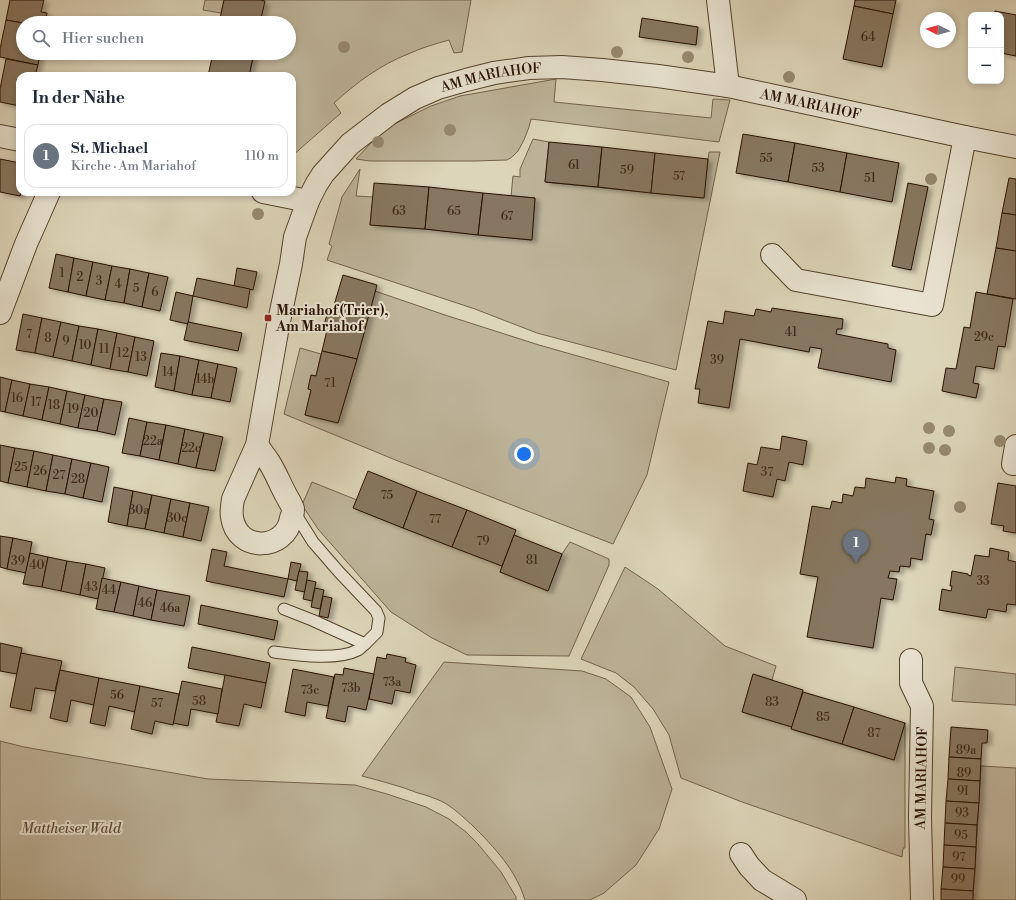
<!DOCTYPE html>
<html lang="de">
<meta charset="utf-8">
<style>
body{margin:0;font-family:"Libre Bodoni",serif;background:#f6f6f7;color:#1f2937}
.controls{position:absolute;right:12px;top:12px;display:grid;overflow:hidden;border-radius:8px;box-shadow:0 2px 6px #0003}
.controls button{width:36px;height:36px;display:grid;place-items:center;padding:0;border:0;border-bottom:1px solid #e0e1e3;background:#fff;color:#1f2937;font:20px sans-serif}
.compass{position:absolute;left:920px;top:12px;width:36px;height:36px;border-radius:50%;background:#fff;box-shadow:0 2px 6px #0003;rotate:276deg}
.you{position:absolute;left:524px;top:454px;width:14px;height:14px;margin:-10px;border:3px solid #fff;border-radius:50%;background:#1a73e8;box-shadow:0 0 0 6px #1a73e833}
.badge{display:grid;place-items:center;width:26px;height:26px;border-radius:50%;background:#8f2418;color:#fff;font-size:13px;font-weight:700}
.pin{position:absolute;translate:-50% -33px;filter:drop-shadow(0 1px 2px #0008)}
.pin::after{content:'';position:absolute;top:21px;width:14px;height:12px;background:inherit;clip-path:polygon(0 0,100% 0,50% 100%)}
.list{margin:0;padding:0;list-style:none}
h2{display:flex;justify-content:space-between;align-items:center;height:52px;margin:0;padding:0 16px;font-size:17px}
h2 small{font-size:13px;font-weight:400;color:#747a83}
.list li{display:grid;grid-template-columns:26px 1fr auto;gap:12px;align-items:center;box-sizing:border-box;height:64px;margin:0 8px 8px;padding:0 8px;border:1px solid #e0e1e3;border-radius:12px}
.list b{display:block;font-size:15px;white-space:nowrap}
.list p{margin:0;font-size:13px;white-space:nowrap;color:#747a83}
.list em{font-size:13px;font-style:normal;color:#747a83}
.icon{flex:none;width:22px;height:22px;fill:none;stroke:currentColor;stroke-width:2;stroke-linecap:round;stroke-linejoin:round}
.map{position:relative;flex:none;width:1016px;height:900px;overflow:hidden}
.search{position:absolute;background:#fff;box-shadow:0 2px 6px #0003;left:16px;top:16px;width:280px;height:44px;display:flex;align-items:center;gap:10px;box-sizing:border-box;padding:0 14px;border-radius:22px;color:#747a83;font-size:15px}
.panel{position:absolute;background:#fff;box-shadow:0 2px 6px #0003;left:16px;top:72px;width:280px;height:124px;border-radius:12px}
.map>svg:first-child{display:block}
</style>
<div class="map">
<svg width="1016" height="900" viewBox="0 0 1016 900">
<defs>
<filter id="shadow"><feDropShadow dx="4.5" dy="2.5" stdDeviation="2" flood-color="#0004"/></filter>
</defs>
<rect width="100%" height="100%" fill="#ddd5b9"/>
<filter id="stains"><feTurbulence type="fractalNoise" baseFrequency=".005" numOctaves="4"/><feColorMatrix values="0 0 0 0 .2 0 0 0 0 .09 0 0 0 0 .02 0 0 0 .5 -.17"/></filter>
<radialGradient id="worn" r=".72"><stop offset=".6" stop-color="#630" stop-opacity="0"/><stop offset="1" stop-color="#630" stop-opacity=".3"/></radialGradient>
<!-- green -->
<g fill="#beb49a" stroke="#74624d">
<path d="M205 0H224L221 13 203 10Z"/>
<path d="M260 0H471L462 52 454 53 449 40C435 44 421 48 408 54 380 65 356 83 334 103L341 113 292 156V76H249L254 53H289V23H260L264 1Z"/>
<path d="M556 79 554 102 711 118 713 99 730 100 719 142 531 119 529 127 524 140 518 151 512 157 507 160 474 161H370L356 159 384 129 431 106 460 96Z"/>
<path d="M533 139 549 142 545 182 703 198 709 152H720L676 370 537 333 475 309 327 260 332 246 329 244 342 197 360 169 356 196 373 197 370 225 425 229 531 240 535 198 511 196 513 176 520 177V169Z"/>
<path d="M375 291 445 315 539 345 669 382 647 475 613 544 398 461 284 414 300 348 321 354 316 376 311 375 308 389 311 390 305 415 338 423 357 359Z"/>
<path d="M312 482 357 500 354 508 502 566 500 572 548 591 562 554 570 542 609 559V565L569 656 467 655 432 638 391 612 318 529 302 505Z"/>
<path d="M625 567 658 589 725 646 776 666 772 680 753 674 742 712 792 727 791 729 894 760 905 723V848H903L902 857 742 802 681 778 669 735 653 709 634 687 616 673 581 659Z"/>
<path d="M444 662 582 671 606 679 631 697 650 727 672 789 659 829 636 865 604 893 590 900H525C516 870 494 847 473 826 463 817 453 807 441 801 434 798 426 795 418 793 400 786 381 781 362 776Z"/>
<path d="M955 667 1016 674V705L952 701Z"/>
<path d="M0 741 24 747 208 779 355 785 387 794 426 807 449 819 466 832 478 844 501 872 516 897V900H0Z"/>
<path d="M981 766 1016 768V900H973Z"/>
</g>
<!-- building -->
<g fill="#877760" stroke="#291100" filter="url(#shadow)">
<path d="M10 0H44L41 12 47 13 45 23H23L6 20Z"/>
<path d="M224 0H260L265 1 260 23H219Z"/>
<path d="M855 0H896L893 14 854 6Z"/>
<path d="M854 6 893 14 882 67 843 59Z"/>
<path d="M995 11 1016 15V56L1001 53V15H994Z"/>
<path d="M642 18 698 27 696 45 639 37Z"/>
<path d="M6 20 23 23V53H40L38 65 0 57V49Z"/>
<path d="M213 53H254L249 76H208Z"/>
<path d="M6 59 38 65 35 76H20V106L0 102V89Z"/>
<path d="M743 134 795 143 788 182 736 173Z"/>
<path d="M549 142 602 147 598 187 545 182Z"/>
<path d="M795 143 847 153 840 192 788 182Z"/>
<path d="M602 147 655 153 651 193 598 187Z"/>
<path d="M655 153 708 159 704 198 651 193Z"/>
<path d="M847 153 899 163 892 202 840 192Z"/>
<path d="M0 159 20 163 21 192 20 196 0 192Z"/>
<path d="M1009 178 1016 179V215L1002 213Z"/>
<path d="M374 183 429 187 425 229 370 225Z"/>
<path d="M908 183 928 187 911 270 892 266Z"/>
<path d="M429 187 483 193 478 235 425 229Z"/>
<path d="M483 193 535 198 532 240 478 235Z"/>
<path d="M1002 213 1016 215V251L996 248Z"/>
<path d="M996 248 1016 251V299L987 294Z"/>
<path d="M56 254 74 258 68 292 49 288Z"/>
<path d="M74 258 93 262 86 296 68 292Z"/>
<path d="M93 262 112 266 105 300 86 296Z"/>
<path d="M112 266 130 269 124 303 105 300Z"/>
<path d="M237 268 257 272 253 290 234 286Z"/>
<path d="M130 269 149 273 142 307 124 303Z"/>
<path d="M149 273 168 277 160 311 142 307Z"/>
<path d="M343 275 377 285 357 359 322 351 328 326 324 325 328 311 332 312Z"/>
<path d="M197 278 250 289 247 308 193 296Z"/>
<path d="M176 292 193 296 188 324 170 320Z"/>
<path d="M976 292 1013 299 1005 347 998 346 994 369 976 366 973 383 979 384 976 398 942 391 946 368 956 369 964 327 970 328Z"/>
<path d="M772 308 843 319 842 329H837L836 334 888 344V348L896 350 891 382 818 368 822 349 810 347 809 352 740 339 729 408 698 403 700 389H695L708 321 723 324 725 311 754 316 756 309 771 312Z"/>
<path d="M23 314 42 318 35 353 16 350Z"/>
<path d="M42 318 61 322 53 357 35 353Z"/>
<path d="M61 322 79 326 72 361 53 357Z"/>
<path d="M188 322 242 333 238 351 184 340Z"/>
<path d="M79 326 98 329 91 365 72 361Z"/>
<path d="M98 329 117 333 110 369 91 365Z"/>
<path d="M117 333 135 337 128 372 110 369Z"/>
<path d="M135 337 154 341 147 376 128 372Z"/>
<path d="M322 351 357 359 338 423 305 415 311 390 308 389 311 375 316 376Z"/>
<path d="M161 353 180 356 174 391 155 387Z"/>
<path d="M180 356 199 360 192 395 174 391Z"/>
<path d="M199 360 218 364 211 398 192 395Z"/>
<path d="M218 364 237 368 230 402 211 398Z"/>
<path d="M0 377 12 380 5 412 0 411Z"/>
<path d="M12 380 30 384 23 416 5 412Z"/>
<path d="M30 384 49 387 42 420 23 416Z"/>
<path d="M49 387 67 391 60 424 42 420Z"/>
<path d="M67 391 85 395 78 428 60 424Z"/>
<path d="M85 395 104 399 97 431 78 428Z"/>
<path d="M104 399 122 402 115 435 97 431Z"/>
<path d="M129 418 147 422 140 456 122 453Z"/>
<path d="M147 422 166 425 159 460 140 456Z"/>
<path d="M166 425 185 429 178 464 159 460Z"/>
<path d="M185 429 204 433 196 468 178 464Z"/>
<path d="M204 433 223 437 215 471 196 468Z"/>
<path d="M782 436 807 441 803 465 789 462 785 481 777 479 773 497 743 491 748 463 757 465 761 447 780 450Z"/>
<path d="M0 445 15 448 8 483 0 481Z"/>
<path d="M15 448 34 451 27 487 8 483Z"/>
<path d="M34 451 53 455 46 491 27 487Z"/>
<path d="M53 455 72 459 65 494 46 491Z"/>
<path d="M72 459 91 463 83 498 65 494Z"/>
<path d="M91 463 109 467 102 502 83 498Z"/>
<path d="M368 471 417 491 403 528 353 508Z"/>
<path d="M896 477 907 479 906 486 934 491 929 519 934 520 931 535 926 534 922 560 911 558 910 567 900 566 899 572 890 571 888 578 897 579 893 600 881 598 873 648 807 637 818 577 800 574 812 506 830 509 832 501 842 503 843 494 853 496 855 487 865 488 866 478 895 483Z"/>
<path d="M998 483 1016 486V533L1003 531 1004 526 991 524Z"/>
<path d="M114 487 133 491 127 526 108 522Z"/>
<path d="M133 491 152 495 145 529 127 526Z"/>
<path d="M417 491 467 510 452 547 403 528Z"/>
<path d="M152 495 171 499 164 533 145 529Z"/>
<path d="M171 499 190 503 183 537 164 533Z"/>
<path d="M190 503 209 507 201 541 183 537Z"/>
<path d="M467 510 516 530 502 566 452 547Z"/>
<path d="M514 535 562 554 548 591 500 572Z"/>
<path d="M0 536 13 538 7 569 0 567Z"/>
<path d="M13 538 32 542 26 573 7 569Z"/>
<path d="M990 548 1009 552 1008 560 1016 562V605L1007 604 1006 612 988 609 986 618 939 610 942 589 951 591 952 586H950L952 571 968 574V575L971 576 975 555 989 557Z"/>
<path d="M212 549 227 552 224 566 288 579 284 597 206 581Z"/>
<path d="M30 553 48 557 42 587 23 584Z"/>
<path d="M48 557 67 561 61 591 42 587Z"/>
<path d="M67 561 86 564 80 595 61 591Z"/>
<path d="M291 562 301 564 297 581 288 579Z"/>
<path d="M86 564 105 568 98 599 80 595Z"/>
<path d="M299 571 308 572 305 592 295 590Z"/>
<path d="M102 578 121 582 114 612 96 609Z"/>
<path d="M307 580 316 582 312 601 303 599Z"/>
<path d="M121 582 139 586 133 616 114 612Z"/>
<path d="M139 586 157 590 151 620 133 616Z"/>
<path d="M315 588 324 590 320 609 311 607Z"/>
<path d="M157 590 190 596 184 626 151 620Z"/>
<path d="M323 596 332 598 328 618 319 616Z"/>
<path d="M201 605 278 621 274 640 198 624Z"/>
<path d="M0 643 22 648 17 674 0 671Z"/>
<path d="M192 647 270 663 266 683 188 668Z"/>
<path d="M21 653 62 661 55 691 35 688 31 711 10 707Z"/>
<path d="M387 654 406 658 405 662 416 665 410 693 395 690 392 704 369 699 377 657 386 659Z"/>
<path d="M344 668 374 674 366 710 348 706 345 722 326 718 335 674 343 675Z"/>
<path d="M293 669 334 677 328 706 307 702 305 716 285 712Z"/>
<path d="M60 670 99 678 94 705 71 700 67 722 50 718Z"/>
<path d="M753 674 803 690 792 727 742 712Z"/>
<path d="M225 675 266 683 261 708 244 704 239 726 216 722Z"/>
<path d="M99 678 140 686 135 712 109 706 105 726 90 723Z"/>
<path d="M182 681 222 689 218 714 191 709 188 726 173 723Z"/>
<path d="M140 686 179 694 173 725 155 721 152 734 131 729Z"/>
<path d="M803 692 854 707 842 744 791 729Z"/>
<path d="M854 707 905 723 894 760 842 744Z"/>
<path d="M951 727 988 730 987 743H982L981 759 949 757Z"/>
<path d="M949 757 981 759 980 781 948 779Z"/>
<path d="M948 779 980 781 979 803 946 801Z"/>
<path d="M946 801 979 803 977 825 945 823Z"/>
<path d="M945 823 977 825 976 847 944 845Z"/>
<path d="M944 845 976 847 975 869 943 867Z"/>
<path d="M943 867 975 869 973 891 941 889Z"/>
<path d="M941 889 973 891V900H941Z"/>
</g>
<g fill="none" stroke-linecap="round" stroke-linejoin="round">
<defs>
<g id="service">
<path d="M284 609 312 620 365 644 377 632 379 618 376 611 339 572 313 542 293 510"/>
<path d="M274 652C297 655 337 661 358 650 360 649 362 646 365 644"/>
</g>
<g id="minor">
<path d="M718 0 728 86"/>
<path d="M0 136 20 140"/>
<path d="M263 192 308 201"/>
<path d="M772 255 796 280 932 305 965 137"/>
<path d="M0 313 26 244 49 192"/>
<path d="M1016 446 1013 464H1016"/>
<path d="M911 660V683L922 706 920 817 922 900"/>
<path d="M741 854 749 866 762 880 795 900"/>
</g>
<g id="tertiary">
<path id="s1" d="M257 445C261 451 265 456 269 462 276 473 280 484 286 495 288 499 292 505 293 509 293 512 292 516 291 518 286 551 237 553 232 517 231 511 232 505 233 499L257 445 278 326 291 264 295 237 308 201 316 185 323 174 350 144 389 114 415 98 438 88 466 80 494 73 529 68 562 67 602 70 658 76 728 86 965 137 1016 147"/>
</g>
</defs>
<!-- service casing -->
<use href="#service" stroke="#56422e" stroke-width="13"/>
<!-- minor casing -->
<use href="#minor" stroke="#56422e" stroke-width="24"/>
<!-- tertiary casing -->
<use href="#tertiary" stroke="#56422e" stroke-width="24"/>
<!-- service -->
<use href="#service" stroke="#e9e4d2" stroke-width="11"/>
<!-- minor -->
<use href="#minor" stroke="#e9e4d2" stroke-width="22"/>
<!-- tertiary -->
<use href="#tertiary" stroke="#e9e4d2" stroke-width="22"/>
</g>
<!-- trees -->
<g fill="#978971">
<circle cx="344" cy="47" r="6"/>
<circle cx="617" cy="52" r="6"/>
<circle cx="688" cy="57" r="6"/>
<circle cx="789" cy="77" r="6"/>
<circle cx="450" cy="130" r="6"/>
<circle cx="378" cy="142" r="6"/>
<circle cx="931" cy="179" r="6"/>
<circle cx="258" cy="214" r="6"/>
<circle cx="929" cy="428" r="6"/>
<circle cx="949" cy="431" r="6"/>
<circle cx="1000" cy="441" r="6"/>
<circle cx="929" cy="448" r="6"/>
<circle cx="945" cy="450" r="6"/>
<circle cx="960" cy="507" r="6"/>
</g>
<!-- markers -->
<rect fill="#8f2418" stroke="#e9e4d2" stroke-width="1.5" x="264" y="314" width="8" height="8" rx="2"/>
<g text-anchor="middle" stroke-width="4" stroke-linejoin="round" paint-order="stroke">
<!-- number labels -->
<g font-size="12" fill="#402a18">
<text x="868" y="41">64</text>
<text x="766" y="162">55</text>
<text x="574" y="169">61</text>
<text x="818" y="172">53</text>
<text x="627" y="174">59</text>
<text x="679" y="180">57</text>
<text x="870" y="182">51</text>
<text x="399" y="215">63</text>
<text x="454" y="215">65</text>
<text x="507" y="220">67</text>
<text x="62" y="277">1</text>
<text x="80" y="281">2</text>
<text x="99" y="285">3</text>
<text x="118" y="288">4</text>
<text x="136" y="292">5</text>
<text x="155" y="296">6</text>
<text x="791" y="336">41</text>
<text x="29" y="338">7</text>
<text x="984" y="341">29c</text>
<text x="48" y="342">8</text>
<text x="66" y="345">9</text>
<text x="85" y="349">10</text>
<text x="104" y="353">11</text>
<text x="123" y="357">12</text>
<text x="141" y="361">13</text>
<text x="717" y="364">39</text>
<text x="168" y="376">14</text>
<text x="205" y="383">14b</text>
<text x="330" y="387">71</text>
<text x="17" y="402">16</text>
<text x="36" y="406">17</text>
<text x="54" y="409">18</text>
<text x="73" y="413">19</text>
<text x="91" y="417">20</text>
<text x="153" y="445">22a</text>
<text x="191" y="452">22c</text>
<text x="21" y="471">25</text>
<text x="40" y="475">26</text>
<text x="767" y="476">37</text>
<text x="59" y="479">27</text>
<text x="78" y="483">28</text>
<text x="387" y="499">75</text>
<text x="139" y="514">30a</text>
<text x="177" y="522">30c</text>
<text x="435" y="523">77</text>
<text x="483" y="545">79</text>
<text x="532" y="564">81</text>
<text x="18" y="565">39</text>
<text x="37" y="569">40</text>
<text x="983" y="585">33</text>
<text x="91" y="591">43</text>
<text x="109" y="594">44</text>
<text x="145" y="607">46</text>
<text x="170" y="612">46a</text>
<text x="392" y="686">73a</text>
<text x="351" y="692">73b</text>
<text x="310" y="694">73c</text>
<text x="117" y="699">56</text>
<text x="199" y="705">58</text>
<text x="772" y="706">83</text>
<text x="157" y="707">57</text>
<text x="823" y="721">85</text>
<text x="874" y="737">87</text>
<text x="966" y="754">89a</text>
<text x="964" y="777">89</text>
<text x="963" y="795">91</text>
<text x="962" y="817">93</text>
<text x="961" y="839">95</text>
<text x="959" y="861">97</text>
<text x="958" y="883">99</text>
</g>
<!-- street labels -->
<g font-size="14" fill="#291100" stroke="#e9e4d2">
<text dy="5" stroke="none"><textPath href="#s1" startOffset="726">AM MARIAHOF</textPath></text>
<text dy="5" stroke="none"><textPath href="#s1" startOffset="1050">AM MARIAHOF</textPath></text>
<text transform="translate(921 778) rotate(-89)" y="5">AM MARIAHOF</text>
</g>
<!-- poi labels -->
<g font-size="14" font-weight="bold" fill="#291100" stroke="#e9e4d2" text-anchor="start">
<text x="276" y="315">Mariahof (Trier),<tspan x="276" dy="16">Am Mariahof</tspan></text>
</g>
<!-- park labels -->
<g font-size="14" font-style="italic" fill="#5d4a36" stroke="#e9e4d2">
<text x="71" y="833">Mattheiser Wald</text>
</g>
</g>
<rect width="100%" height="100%" filter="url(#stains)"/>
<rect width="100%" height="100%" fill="url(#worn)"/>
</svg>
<div class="controls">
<button>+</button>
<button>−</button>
</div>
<svg class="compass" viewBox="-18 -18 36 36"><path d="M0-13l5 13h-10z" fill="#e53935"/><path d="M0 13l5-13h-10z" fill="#747a83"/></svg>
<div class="you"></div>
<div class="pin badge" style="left:856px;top:563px;background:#6b7280">1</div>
<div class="search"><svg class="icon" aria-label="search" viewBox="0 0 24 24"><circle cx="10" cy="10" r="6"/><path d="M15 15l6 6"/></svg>Hier suchen</div>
<section class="panel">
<h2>In der Nähe<small></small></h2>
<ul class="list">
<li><span class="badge" style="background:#6b7280">1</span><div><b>St. Michael</b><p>Kirche · Am Mariahof</p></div><em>110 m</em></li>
</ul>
</section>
</div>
